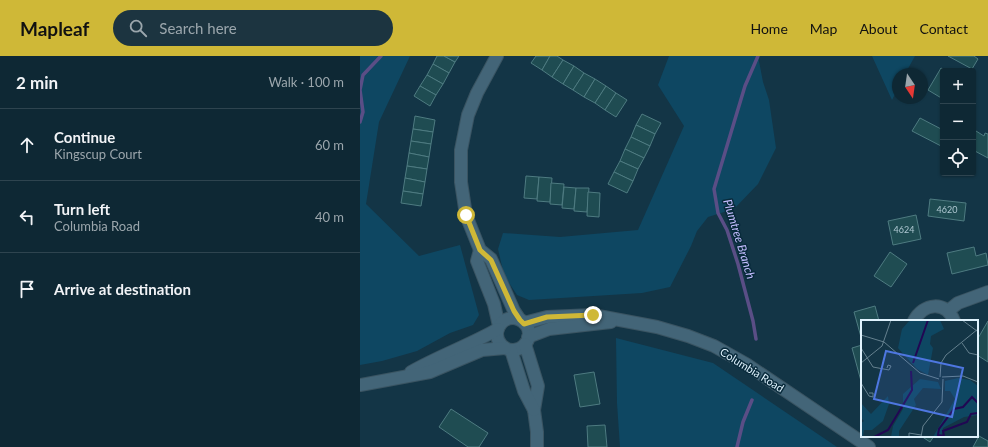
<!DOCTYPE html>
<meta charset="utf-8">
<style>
body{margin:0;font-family:Lato,sans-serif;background:#1c3440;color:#f1f3f6}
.controls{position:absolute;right:12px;top:12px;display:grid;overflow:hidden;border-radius:4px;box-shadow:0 1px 3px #0004}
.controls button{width:36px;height:36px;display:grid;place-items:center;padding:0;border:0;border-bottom:1px solid #2e444f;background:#0e2834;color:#f1f3f6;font:20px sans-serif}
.compass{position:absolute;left:532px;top:12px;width:36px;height:36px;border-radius:50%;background:#0e2834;box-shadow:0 1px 3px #0004;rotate:167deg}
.stop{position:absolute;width:12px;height:12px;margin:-9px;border:3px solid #cfb837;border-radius:50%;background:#fff}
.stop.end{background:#cfb837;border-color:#fff;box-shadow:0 1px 4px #0008}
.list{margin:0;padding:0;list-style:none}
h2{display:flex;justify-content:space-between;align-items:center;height:52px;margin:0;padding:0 16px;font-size:17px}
h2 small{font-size:13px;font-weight:400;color:#9ba6ac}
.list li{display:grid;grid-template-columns:26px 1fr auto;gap:12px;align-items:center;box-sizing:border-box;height:72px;padding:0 16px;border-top:1px solid #2e444f}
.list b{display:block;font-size:15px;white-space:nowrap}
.list p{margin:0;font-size:13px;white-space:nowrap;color:#9ba6ac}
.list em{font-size:13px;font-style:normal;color:#9ba6ac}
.icon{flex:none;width:22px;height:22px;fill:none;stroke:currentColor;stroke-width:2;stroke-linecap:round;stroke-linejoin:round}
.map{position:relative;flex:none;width:628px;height:391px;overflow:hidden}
header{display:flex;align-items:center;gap:24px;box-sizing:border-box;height:56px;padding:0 20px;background:#cfb837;color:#111}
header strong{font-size:19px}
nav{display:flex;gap:22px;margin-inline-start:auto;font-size:14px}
.search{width:280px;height:36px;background:#1c3440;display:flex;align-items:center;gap:10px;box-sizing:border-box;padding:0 14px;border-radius:22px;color:#9ba6ac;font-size:15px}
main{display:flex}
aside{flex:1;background:#0e2834}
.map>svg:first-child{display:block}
</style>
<header>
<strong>Mapleaf</strong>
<div class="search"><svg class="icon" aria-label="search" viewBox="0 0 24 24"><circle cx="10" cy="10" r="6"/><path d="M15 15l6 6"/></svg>Search here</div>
<nav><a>Home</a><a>Map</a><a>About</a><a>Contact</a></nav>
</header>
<main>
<aside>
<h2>2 min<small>Walk · 100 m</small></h2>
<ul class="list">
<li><svg class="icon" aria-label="ahead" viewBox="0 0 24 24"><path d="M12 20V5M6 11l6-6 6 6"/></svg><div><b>Continue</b><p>Kingscup Court</p></div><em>60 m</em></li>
<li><svg class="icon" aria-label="left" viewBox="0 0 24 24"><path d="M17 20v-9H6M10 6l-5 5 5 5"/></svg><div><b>Turn left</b><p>Columbia Road</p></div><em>40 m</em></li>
<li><svg class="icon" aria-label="arrive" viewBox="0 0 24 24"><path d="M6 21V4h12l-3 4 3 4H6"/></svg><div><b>Arrive at destination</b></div></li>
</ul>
</aside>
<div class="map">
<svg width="628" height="391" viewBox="0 0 628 391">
<rect width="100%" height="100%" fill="#133546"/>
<!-- green -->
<g fill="#0e4762">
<path d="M0 0H50L19 66 6 148 59 200 100 189 119 259 113 269 90 277 57 295 22 305 0 309Z"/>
<path d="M309 0H398L403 26 409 44 416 92 398 128 374 153 348 161 337 175 331 190 310 231 282 237 169 244 157 239 144 219 138 193 143 177 200 181 278 174 324 70 298 29Z"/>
<path d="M512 0H555L545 18H538V32L532 44Z"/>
<path d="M256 282 353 307 477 391H260L257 347Z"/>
</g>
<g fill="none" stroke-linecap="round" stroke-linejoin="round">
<!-- stream -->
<g stroke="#5a4e86" stroke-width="3.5">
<path d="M0 66 3 56 0 34 3 19 21 0"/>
<path d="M396 283 393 265 378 208 367 174 358 157 354 133 385 30 398 0"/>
<path d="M377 391 383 366 392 344"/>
</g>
</g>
<!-- building -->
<g fill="#1f4c52" stroke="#4e7b81">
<path d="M77 0H84L95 6 89 17 73 8Z"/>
<path d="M84 0H99L95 6Z"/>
<path d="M176 0H190L182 14 171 7Z"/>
<path d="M190 0H197L203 4 192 21 182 14Z"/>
<path d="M588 0H614L618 3 612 13Z"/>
<path d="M203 4 214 10 203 28 192 21Z"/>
<path d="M73 8 89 17 83 28 67 19Z"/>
<path d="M214 10 224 17 213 34 203 28Z"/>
<path d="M581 12 586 15H583V43L568 34Z"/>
<path d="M224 17 235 23 224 41 213 34Z"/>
<path d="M67 19 83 28 76 39 60 30Z"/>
<path d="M235 23 246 30 235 47 224 41Z"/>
<path d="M60 30 76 39 70 50 54 40Z"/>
<path d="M246 30 256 37 245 54 235 47Z"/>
<path d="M256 37 267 44 256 61 245 54Z"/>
<path d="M282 58 301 67 295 78 276 69Z"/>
<path d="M55 60 75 64 73 76 53 73Z"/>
<path d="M560 62 583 74V91L552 75Z"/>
<path d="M276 69 295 78 290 90 271 81Z"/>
<path d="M53 73 73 76 71 88 51 85Z"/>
<path d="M616 75 624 80 625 77 628 78V102L613 94V81Z"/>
<path d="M271 81 290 90 284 102 265 93Z"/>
<path d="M51 85 71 88 69 101 49 97Z"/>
<path d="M265 93 284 102 278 113 260 105Z"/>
<path d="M49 97 69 101 67 113 47 110Z"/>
<path d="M260 105 278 113 273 125 254 116Z"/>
<path d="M47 110 67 113 65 126 45 122Z"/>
<path d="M254 116 273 125 267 137 248 128Z"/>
<path d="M166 120 179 121 177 143 164 142Z"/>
<path d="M179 121 192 122 190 146 177 145Z"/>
<path d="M45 122 65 126 63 138 43 135Z"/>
<path d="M191 127 204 128 202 149 190 148Z"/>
<path d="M204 131 216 132 214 153 202 152Z"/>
<path d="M216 132H229L227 156 214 155Z"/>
<path d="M43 135 63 138 61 150 41 147Z"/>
<path d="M228 136 240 137 239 161 227 160Z"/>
<path d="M570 143 606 147 604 165 568 160Z"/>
<path d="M556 159 561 183 533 189 528 165Z"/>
<path d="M614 191 616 200 626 197 628 209 592 218 587 197Z"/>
<path d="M530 196 547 208 531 231 514 220Z"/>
<path d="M515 250 519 265H502V281H501L494 256Z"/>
<path d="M628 265V306L617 299V284Z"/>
<path d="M502 289V325H501L492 292Z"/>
<path d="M234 316 240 348 220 351 214 319Z"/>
<path d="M91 353 128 377 119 391H108L79 371Z"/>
<path d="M245 369 247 391H228L227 370Z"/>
<path d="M561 380H574L570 386Z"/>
<path d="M619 380 628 385V391H613Z"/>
</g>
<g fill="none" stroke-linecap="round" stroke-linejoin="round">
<defs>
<g id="minor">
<path d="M137 0 117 37 108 59 101 94V126L106 159 120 194 131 203 154 255 160 264"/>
<path d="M120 194 117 205 134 248 139 270"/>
<path d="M588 255 598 247 628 236"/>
<circle cx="153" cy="278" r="16"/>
<path d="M554 265C563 247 586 244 594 265"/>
<path d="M164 267 187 261 233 259 297 271 328 280 354 290 386 308 509 391"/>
<path d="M168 281 189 273 251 266"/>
<path d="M165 288 178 330 174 354 177 376V391"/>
<path d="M151 294 164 335 174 354"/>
<path d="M51 316C79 300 110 289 138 273"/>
<path d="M0 329 70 316 122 294 145 292"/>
</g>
</defs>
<!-- minor casing -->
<use href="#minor" stroke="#3a5462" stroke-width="14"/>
<!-- minor -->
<use href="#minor" stroke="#436578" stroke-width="12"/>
</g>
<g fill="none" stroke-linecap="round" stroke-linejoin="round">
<!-- route -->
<path stroke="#cfb837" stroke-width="5" d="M106 159 120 194 131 204 154 255 160 264 164 268 187 261 233 259"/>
</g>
<g text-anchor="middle" stroke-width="3" stroke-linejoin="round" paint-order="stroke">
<!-- number labels -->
<g font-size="9" fill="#afc8d2">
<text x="587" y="157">4620</text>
<text x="544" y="177">4624</text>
</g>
<!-- street labels -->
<g font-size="11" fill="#dff2fd" stroke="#082a3b">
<text transform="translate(392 314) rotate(32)" y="4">Columbia Road</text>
</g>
<!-- water labels -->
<g font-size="12" font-style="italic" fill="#c3bdfe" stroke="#082a3b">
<text transform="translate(379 183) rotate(73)" y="4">Plumtree Branch</text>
</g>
</g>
<!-- overview -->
<g transform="translate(501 264)">
<rect width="117" height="117" fill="#133546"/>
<path d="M49 0H79L83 9 70 16 69 24 72 28 67 55 56 49 37 28 41 9ZM97 58 109 60 117 66V95L103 97 82 108 80 117H72L94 79 89 71H84V61ZM59 59 77 62 80 69 62 68 53 79 55 85 38 111V117H30L32 106 42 89V74ZM27 76 28 84 22 101 11 110H3L2 117H0V103L3 101 0 98V83L10 94Z" fill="#0e4762"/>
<path fill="none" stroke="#210753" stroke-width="2" d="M52 43 67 0M83 116 77 115 78 109 93 89 102 87 111 77 117 83M83 116 82 111 106 102 110 94 117 93M13 117 27 110 51 70 50 51"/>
<path fill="none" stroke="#65818f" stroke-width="1" d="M101 0 116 11M0 15 23 22 59 53 78 59M101 23 108 33 117 35M0 28 12 47 28 50 30 46 27 45 26 48M0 43 21 26 30 0M79 57 80 43 85 35 117 9M81 57 102 56 117 62M0 63 8 76 12 77V73H8M48 117V113L60 115M60 117 62 106 81 82 82 59"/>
<path fill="#4e77e1" fill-opacity="0.15" stroke="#4e77e1" stroke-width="2" d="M25 31 102 48 91 97 13 79Z"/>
<rect width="117" height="117" fill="none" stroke="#dff2fd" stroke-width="2"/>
</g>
</svg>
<div class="controls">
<button>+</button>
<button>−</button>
<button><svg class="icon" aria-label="locate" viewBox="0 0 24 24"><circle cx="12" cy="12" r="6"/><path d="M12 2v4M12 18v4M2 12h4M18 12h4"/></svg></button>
</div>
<svg class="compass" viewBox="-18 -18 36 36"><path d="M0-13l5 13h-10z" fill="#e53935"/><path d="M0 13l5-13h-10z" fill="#9ba6ac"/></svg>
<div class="stop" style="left:106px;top:159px"></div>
<div class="stop end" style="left:233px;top:259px"></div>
</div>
</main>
